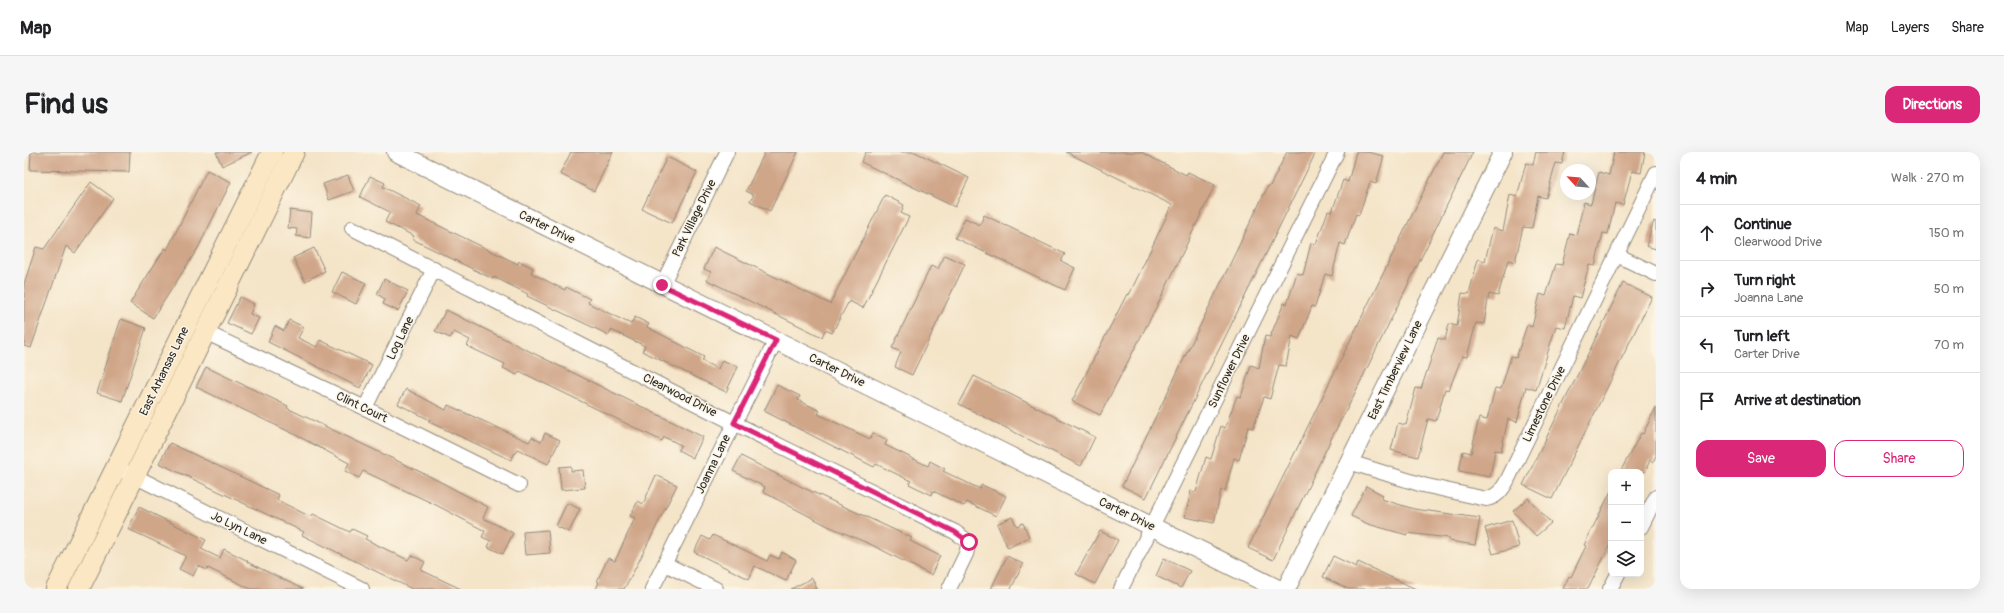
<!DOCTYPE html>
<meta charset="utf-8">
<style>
body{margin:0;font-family:Pangolin,sans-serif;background:#f6f6f6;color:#202124}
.controls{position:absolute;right:12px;bottom:12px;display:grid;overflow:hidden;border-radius:8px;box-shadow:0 4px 16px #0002}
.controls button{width:36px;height:36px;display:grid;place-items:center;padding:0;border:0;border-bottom:1px solid #e0e0e0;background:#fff;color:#202124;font:20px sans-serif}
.compass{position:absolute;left:1536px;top:12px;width:36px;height:36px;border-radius:50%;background:#fff;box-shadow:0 4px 16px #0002;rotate:296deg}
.stop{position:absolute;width:12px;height:12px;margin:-9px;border:3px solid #db2777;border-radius:50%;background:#fff}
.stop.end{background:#db2777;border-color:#fff;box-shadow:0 1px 4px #0008}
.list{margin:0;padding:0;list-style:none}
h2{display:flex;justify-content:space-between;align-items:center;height:52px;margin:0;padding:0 16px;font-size:17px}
h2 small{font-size:13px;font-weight:400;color:#757577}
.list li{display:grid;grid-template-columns:26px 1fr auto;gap:12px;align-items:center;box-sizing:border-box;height:56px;padding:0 16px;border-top:1px solid #e0e0e0}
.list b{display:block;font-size:15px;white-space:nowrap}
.list p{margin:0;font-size:13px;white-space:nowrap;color:#757577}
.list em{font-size:13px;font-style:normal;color:#757577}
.actions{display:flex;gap:8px;padding:12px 16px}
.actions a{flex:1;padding:9px 0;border:1px solid #db2777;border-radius:12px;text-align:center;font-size:14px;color:#db2777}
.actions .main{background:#db2777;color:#fff}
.icon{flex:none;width:22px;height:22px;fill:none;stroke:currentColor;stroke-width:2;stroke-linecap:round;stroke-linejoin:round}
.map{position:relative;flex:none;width:1632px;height:437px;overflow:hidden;border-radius:12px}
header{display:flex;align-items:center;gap:24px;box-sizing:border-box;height:56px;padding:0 20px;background:#fff;border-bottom:1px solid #e0e0e0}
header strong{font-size:19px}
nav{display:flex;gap:22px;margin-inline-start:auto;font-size:14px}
.intro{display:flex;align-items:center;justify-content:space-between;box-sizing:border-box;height:96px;padding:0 24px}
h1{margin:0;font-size:28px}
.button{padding:10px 18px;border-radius:12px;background:#db2777;color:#fff;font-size:14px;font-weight:700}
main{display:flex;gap:24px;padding:0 24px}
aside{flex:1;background:#fff;border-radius:12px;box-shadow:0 4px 16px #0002}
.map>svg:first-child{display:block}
</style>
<header>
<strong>Map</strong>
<nav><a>Map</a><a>Layers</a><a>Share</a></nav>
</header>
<div class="intro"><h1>Find us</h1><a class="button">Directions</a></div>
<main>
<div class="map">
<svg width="1632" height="437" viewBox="0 0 1632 437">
<rect width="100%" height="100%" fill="#fcf5e5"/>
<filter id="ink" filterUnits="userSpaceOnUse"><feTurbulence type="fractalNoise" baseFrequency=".025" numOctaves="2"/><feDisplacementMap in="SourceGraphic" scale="8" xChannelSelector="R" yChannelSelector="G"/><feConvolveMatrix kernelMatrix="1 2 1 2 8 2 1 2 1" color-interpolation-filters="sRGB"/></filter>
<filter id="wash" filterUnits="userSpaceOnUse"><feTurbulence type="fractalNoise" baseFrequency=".012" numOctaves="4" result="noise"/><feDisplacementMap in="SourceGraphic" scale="16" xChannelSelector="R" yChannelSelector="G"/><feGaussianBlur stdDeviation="0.9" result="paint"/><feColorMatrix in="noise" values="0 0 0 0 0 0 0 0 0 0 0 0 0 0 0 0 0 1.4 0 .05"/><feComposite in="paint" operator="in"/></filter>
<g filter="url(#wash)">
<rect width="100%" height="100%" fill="#f4e4c8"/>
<g id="blocks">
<!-- building -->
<g fill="#d0a689">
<path d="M7 0H106L105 20 6 18Z"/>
<path d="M192 0H228L198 14Z"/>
<path d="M547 0H589L570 39 536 22Z"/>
<path d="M741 0H774L746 59 726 49 730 43 722 39Z"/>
<path d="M842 0H891L945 26 931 55 837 10Z"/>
<path d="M1042 0H1117L1162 23 1164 20 1191 33 1136 148 1076 263 1048 249 1103 142 1105 143 1148 53Z"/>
<path d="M1263 0H1292L1122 346 1098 334 1244 34H1246Z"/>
<path d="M1332 0H1343L1360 4 1352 32 1346 30 1335 63 1332 62 1321 93 1316 91 1308 124 1301 122 1291 155 1288 154 1275 187 1268 184 1262 214 1255 213 1246 247 1240 245 1229 276 1224 275 1215 308 1210 306 1201 339 1197 338 1190 371 1161 365 1167 339 1172 340 1182 305 1187 307 1197 274 1201 276 1213 244 1217 245 1227 213 1235 216 1241 184 1246 185 1260 151 1263 152 1273 121 1279 123 1287 91 1292 92 1304 59 1308 60 1319 28 1324 30Z"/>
<path d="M1419 0H1449L1324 255 1308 285 1249 408 1224 396Z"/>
<path d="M1512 0H1541L1538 12 1532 11 1522 46 1514 44 1508 76 1499 75 1491 110 1484 108 1474 144 1465 142 1460 172 1452 171 1443 205 1438 204 1425 238 1421 237 1412 269 1404 267 1394 305 1367 298 1374 271 1382 273 1392 236 1397 237 1414 186 1421 188 1425 172 1433 174 1438 141 1445 142 1454 107 1461 109 1469 76 1479 79 1486 43 1493 45 1502 11 1509 13Z"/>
<path d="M1590 0H1621L1617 21 1608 19 1599 53 1591 51 1584 82 1579 81 1571 114 1565 113 1556 146 1549 144 1541 176 1532 174 1512 238 1502 235 1493 270 1484 267 1477 299 1471 298 1466 325 1435 319 1439 299 1447 301 1455 266 1463 268 1471 236 1477 237 1487 204 1492 206 1503 173 1508 175 1516 142 1522 144 1532 112 1538 113 1546 81 1552 83 1560 50 1567 52 1575 20 1585 23Z"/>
<path d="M643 5 673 20 648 71 618 57Z"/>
<path d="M183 18 207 30 174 96 129 166 106 151 141 96 143 98Z"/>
<path d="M324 23 330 39 305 48 299 32Z"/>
<path d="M346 24 361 31 359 35 397 54 393 63 494 112 495 109 509 116 507 121 541 138 542 135 566 147 564 151 607 172 611 165 625 172 623 175 680 205 678 209 694 217 698 208 714 215 702 240 618 199 621 194 587 178 585 183 503 144 504 142 470 125 469 127 388 87 390 84 361 70 366 60 336 45Z"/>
<path d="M67 30 89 46 51 101 42 94 7 196 0 194V132L12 95 20 97Z"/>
<path d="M861 43 880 53 877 61 885 65 839 156 825 149 808 181 801 178 798 185 683 128 687 120 680 117 690 95 806 152Z"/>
<path d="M266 58 288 61 286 86 272 84 273 77 264 76Z"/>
<path d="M960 63 1041 102 1037 109 1051 116 1041 138 931 86 941 66 956 73Z"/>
<path d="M1630 69 1632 70V97L1622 94Z"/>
<path d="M290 96 301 119 281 129 269 106Z"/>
<path d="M921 103 941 112 888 223 871 215 877 200 868 196 907 114 914 117Z"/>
<path d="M318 120 342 131 332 152 308 140Z"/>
<path d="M360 127 384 139 374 159 359 152 361 147 353 142Z"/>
<path d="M1599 131 1628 145 1528 347 1499 333Z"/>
<path d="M216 145 230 152 226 162 235 166 227 182 203 171Z"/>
<path d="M422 158 679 285 669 306 654 298 657 293 640 285 638 289 495 219 493 223 479 216 481 212 443 194 446 188 430 180 426 186 411 179Z"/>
<path d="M97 167 122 176 98 249 73 241Z"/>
<path d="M265 168 280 175 274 186 293 195 296 188 348 213 336 236 244 190 251 174 260 179Z"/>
<path d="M182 215 264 254 263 256 407 325 464 355 459 366 489 381 479 402 464 395 467 389 458 385 461 379 412 353 339 319 335 326 321 319 325 311 268 281 172 235Z"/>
<path d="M950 224 1071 285 1057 314 935 252Z"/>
<path d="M753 233 776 244 774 248 796 259 794 262 846 287 849 281 863 288 861 293 904 314 906 309 921 317 919 319 956 337 958 333 982 344 972 364 943 350 940 354 909 339 908 343 885 332 887 329 852 312 850 315 740 259Z"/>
<path d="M382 237 422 258 424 253 505 290 508 285 517 290 521 281 536 288 524 312 493 297 487 308 405 270 406 268 374 252Z"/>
<path d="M1632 255V304L1629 310 1626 308 1621 320H1596L1617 281 1619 282Z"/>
<path d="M146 291 255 343 253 348 287 365 289 362 326 380 328 377 343 384 341 387 384 408 387 403 401 410 397 418 437 437H388L278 383 280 380 135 311Z"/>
<path d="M717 304 780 336 888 386 886 389 916 404 907 423 848 393 804 374 739 340 741 335 709 319Z"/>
<path d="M547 314V319L559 318 561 336 537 338 535 315Z"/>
<path d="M632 323 653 333 613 413 600 437H572L575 430 573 429 584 406 591 409 611 366 606 364 614 349 619 352Z"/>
<path d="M1342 334 1359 343 1357 347 1390 357 1456 366 1451 393 1425 389V386L1383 381V383L1344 372 1327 364Z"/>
<path d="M1587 339V391L1564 437H1539L1545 424 1547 425 1562 394 1560 393Z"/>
<path d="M1504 346 1527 371 1512 384 1489 359Z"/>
<path d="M543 351 556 357 545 380 532 374Z"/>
<path d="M115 355 182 388 177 397 196 406 200 397 224 409 223 410 279 437H227L184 416 183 418 174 414 169 424 155 417 162 404 104 377Z"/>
<path d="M988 365 993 374 999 371 1005 385 984 396 973 372Z"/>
<path d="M1488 368 1495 395 1469 402 1461 376Z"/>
<path d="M524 378 526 401 501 403 499 380Z"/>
<path d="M1076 379 1094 388 1071 432 1052 422Z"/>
<path d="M689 383 743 409 746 403 755 407 758 400 772 408 762 429 731 414 725 427 670 400 678 384 686 388Z"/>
<path d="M983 404 999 412 987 437H967Z"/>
<path d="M1309 404 1332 415 1334 410 1392 437H1324L1299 425Z"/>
<path d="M1140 406 1166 419 1157 436 1132 424Z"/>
<path d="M788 426 793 437H767Z"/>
</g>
</g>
</g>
<g filter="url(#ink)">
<use href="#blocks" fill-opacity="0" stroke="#90887a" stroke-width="1"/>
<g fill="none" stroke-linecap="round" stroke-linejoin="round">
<defs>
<g id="minor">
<path d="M328 76 710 271 931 380 945 390 942 402 925 437"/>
<path d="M1593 103 1632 122"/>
<path d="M638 133 703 0"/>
<path d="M181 180 341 256 495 333"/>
<path d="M341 256 410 117"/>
<path d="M1325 310 1399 333 1462 347C1473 345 1478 338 1483 329L1632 21"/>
<path d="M102 320 338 437"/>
<path d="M1617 375 1632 345"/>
<path d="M641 412 692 437"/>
<path d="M628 437 752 188"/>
<path d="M1097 437 1313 0"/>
<path d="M1586 437 1594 422"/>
</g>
<g id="tertiary">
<path d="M372 0 1254 437"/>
<path d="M1262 437 1479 0"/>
</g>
<g id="secondary">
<path d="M32 437 248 0"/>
<path d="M55 437 270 0"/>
</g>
</defs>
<!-- minor casing -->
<use href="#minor" stroke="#90887a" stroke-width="16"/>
<!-- tertiary casing -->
<use href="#tertiary" stroke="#90887a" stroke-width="20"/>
<!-- secondary casing -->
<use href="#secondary" stroke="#90887a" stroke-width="22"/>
<!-- minor -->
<use href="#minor" stroke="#fff" stroke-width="14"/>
<!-- tertiary -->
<use href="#tertiary" stroke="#fff" stroke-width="18"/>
<!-- secondary -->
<use href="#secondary" stroke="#fbe7c3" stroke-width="20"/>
</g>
</g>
<g fill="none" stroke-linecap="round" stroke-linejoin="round" filter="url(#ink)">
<!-- route -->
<path stroke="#db2777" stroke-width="5" d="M638 133 752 188 710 271 931 380 945 390"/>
</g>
<g text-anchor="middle" stroke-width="3" stroke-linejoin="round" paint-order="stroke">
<!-- street labels -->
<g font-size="12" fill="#2b2b2b" stroke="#fcf5e5">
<text transform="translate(670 66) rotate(-64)" y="4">Park Village Drive</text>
<text transform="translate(523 75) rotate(26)" y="4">Carter Drive</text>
<text transform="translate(376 186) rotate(-64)" y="4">Log Lane</text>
<text transform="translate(813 218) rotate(26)" y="4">Carter Drive</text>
<text transform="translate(1371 218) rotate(-64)" y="4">East Timberview Lane</text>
<text transform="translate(140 219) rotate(-64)" y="4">East Arkansas Lane</text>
<text transform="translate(1205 219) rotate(-64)" y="4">Sunflower Drive</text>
<text transform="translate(656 243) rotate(27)" y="4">Clearwood Drive</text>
<text transform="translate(1520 252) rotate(-64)" y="4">Limestone Drive</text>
<text transform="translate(338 255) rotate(26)" y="4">Clint Court</text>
<text transform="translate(689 312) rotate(-64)" y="4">Joanna Lane</text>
<text transform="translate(1103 362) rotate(26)" y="4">Carter Drive</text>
<text transform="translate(215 376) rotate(26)" y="4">Jo Lyn Lane</text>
</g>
</g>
</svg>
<div class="controls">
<button>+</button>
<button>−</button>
<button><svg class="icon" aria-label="layers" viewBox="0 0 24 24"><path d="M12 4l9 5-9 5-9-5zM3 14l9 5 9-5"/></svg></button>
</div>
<svg class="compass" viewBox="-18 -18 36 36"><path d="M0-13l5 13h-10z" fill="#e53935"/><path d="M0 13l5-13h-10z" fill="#757577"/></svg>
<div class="stop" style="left:945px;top:390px"></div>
<div class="stop end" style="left:638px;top:133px"></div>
</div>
<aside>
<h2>4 min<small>Walk · 270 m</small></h2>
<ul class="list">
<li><svg class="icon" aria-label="ahead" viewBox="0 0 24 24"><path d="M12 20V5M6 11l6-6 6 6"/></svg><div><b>Continue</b><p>Clearwood Drive</p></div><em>150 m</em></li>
<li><svg class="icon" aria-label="right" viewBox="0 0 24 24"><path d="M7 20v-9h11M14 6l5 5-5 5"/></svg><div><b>Turn right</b><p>Joanna Lane</p></div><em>50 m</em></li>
<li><svg class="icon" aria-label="left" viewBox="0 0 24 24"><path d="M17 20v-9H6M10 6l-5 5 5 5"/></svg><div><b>Turn left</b><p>Carter Drive</p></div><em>70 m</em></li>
<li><svg class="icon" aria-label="arrive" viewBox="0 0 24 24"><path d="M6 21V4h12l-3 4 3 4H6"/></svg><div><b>Arrive at destination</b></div></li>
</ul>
<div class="actions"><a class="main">Save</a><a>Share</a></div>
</aside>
</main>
